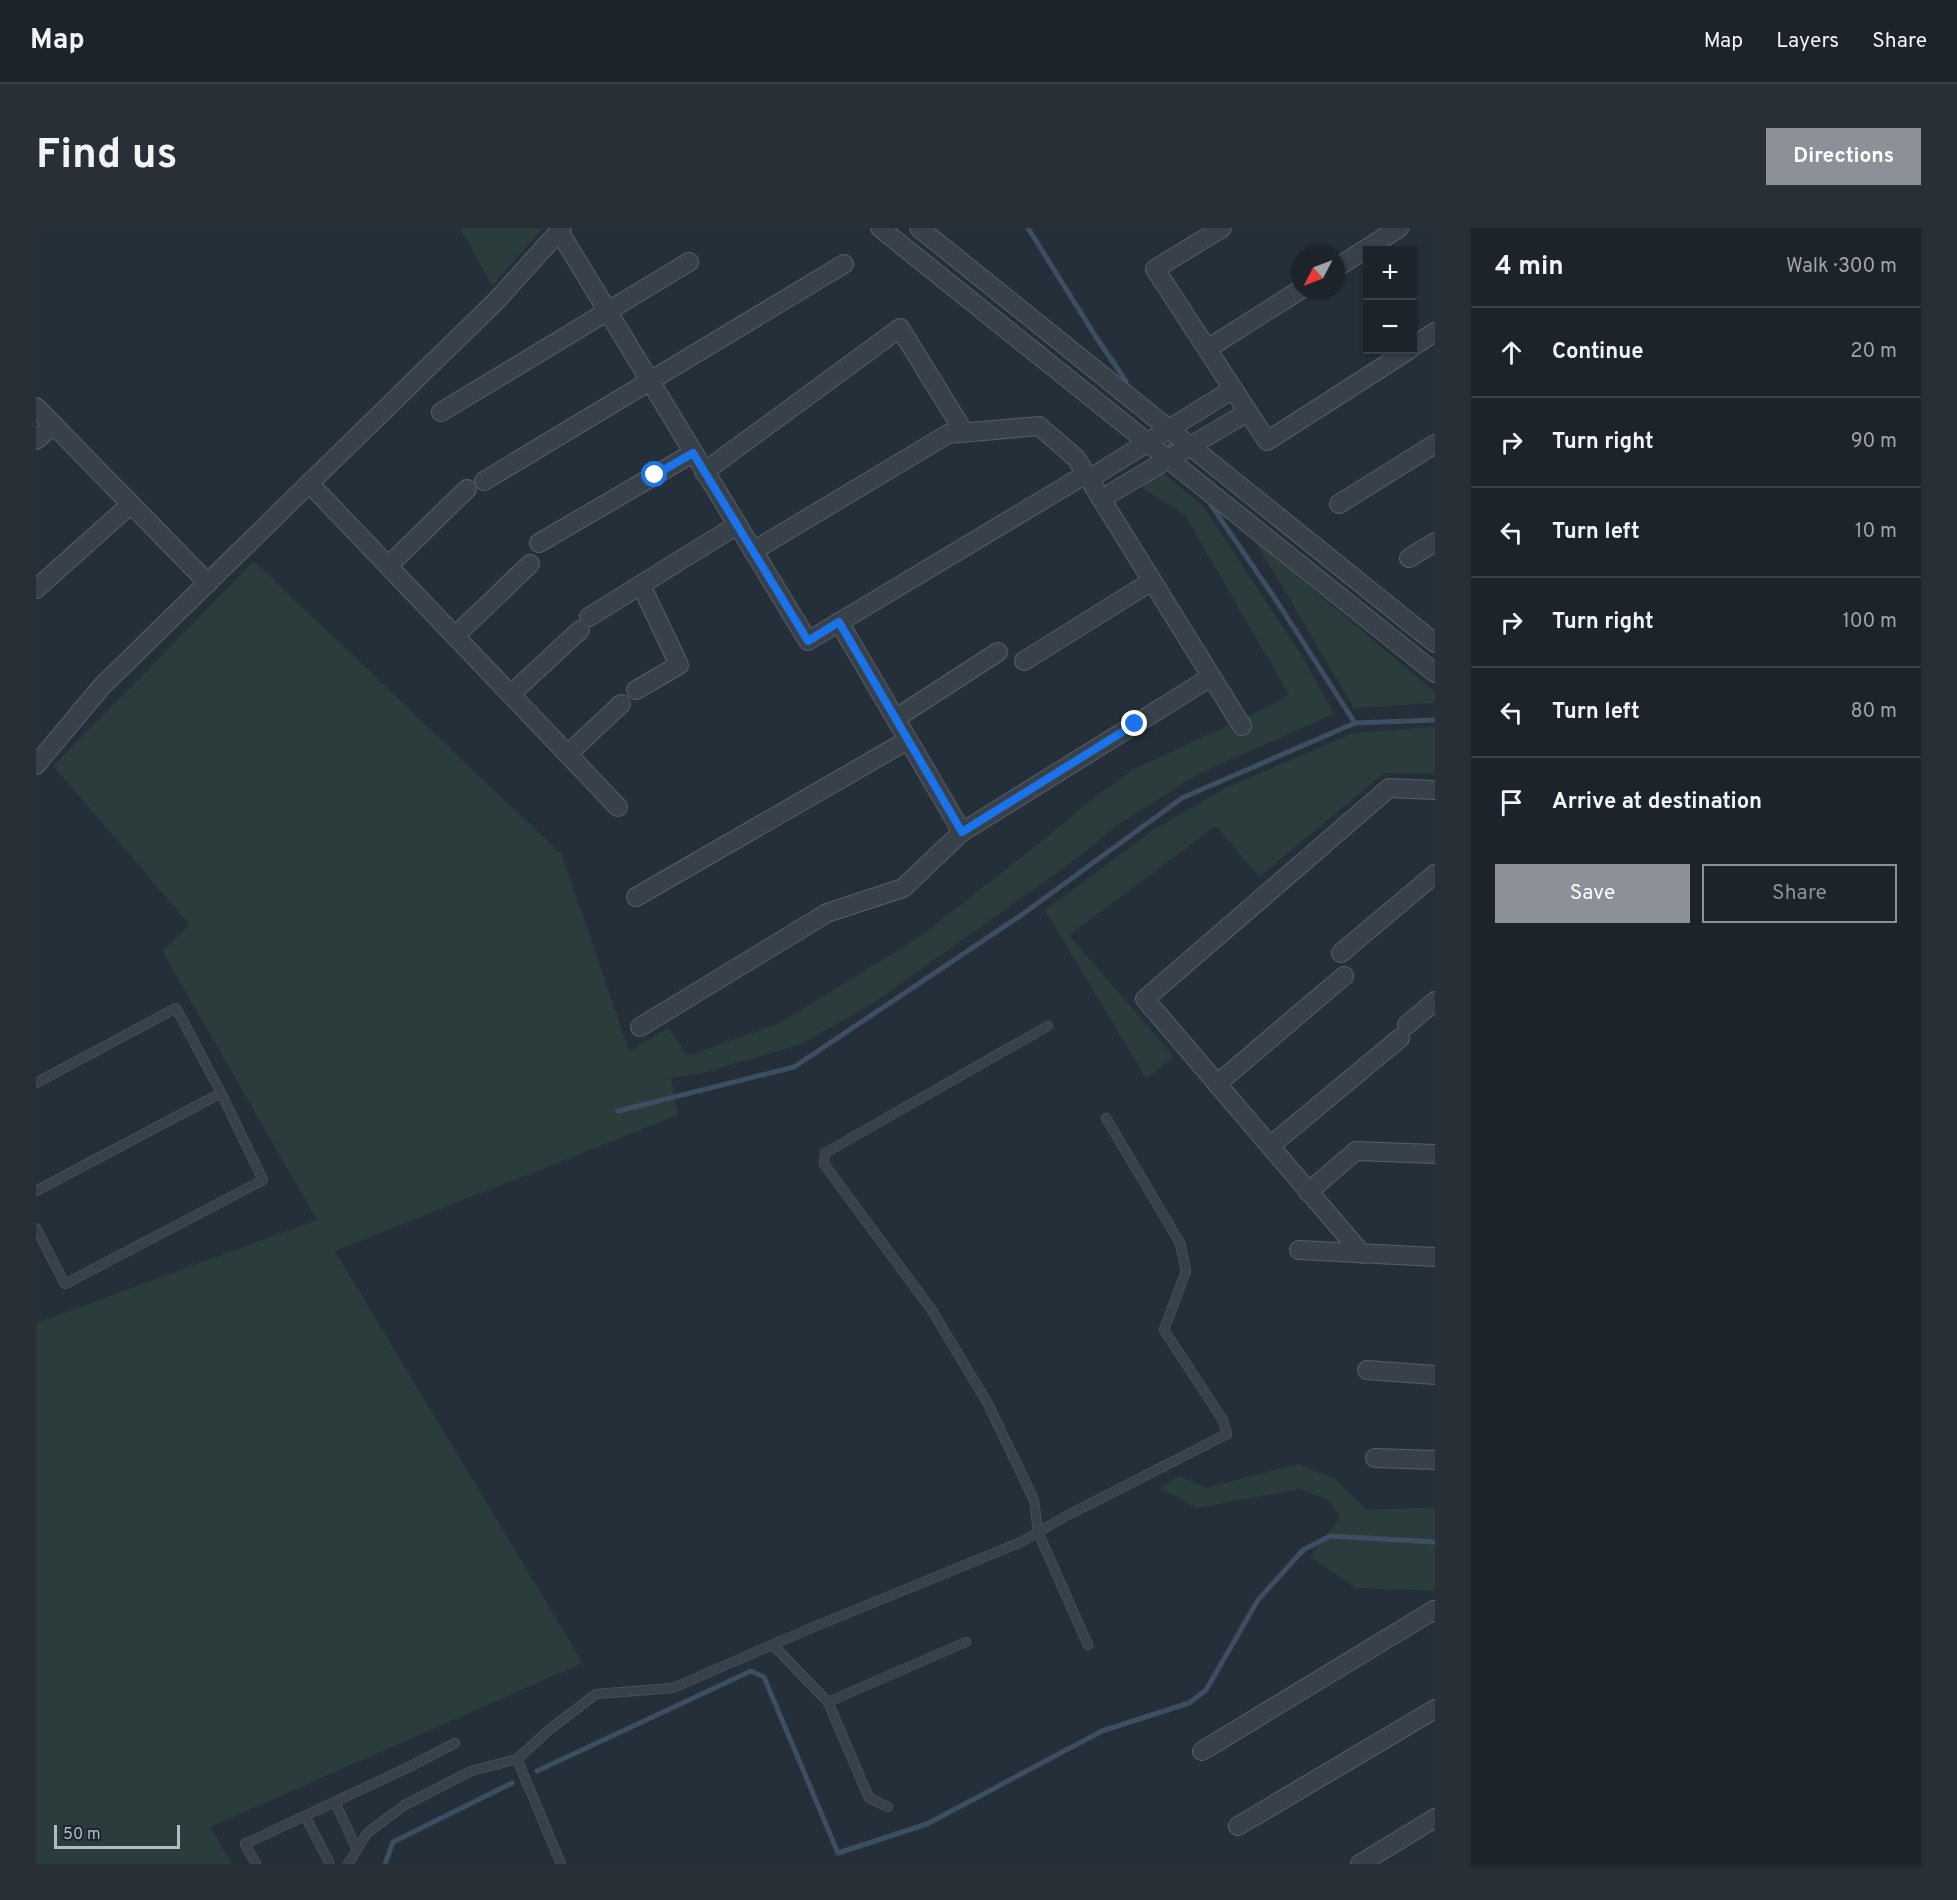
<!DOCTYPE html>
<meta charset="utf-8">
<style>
body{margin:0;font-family:Overpass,sans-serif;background:#292f37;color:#f1f3f6}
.controls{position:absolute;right:18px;top:18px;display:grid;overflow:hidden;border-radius:0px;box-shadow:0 2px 4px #0004}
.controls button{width:54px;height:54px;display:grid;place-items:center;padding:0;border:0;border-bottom:2px solid #3a4047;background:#1c232b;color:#f1f3f6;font:30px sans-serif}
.compass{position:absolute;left:1255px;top:18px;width:54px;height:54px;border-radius:50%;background:#1c232b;box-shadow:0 2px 4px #0004;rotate:228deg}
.scale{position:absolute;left:18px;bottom:15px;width:126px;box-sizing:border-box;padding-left:6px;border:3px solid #b3bcc5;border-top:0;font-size:16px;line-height:21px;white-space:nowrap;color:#b3bcc5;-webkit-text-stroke:4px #1d262e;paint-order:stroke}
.stop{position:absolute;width:18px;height:18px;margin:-14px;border:4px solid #1a73e8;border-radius:50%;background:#fff}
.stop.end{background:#1a73e8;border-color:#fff;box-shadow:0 2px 6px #0008}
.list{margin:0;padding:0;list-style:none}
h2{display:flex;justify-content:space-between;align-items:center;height:78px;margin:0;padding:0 24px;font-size:26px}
h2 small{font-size:20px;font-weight:400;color:#a0a4a9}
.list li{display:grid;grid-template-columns:39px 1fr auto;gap:18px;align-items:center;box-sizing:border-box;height:90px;padding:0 24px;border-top:2px solid #3a4047}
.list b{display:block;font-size:22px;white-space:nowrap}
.list em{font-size:20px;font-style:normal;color:#a0a4a9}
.actions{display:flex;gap:12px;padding:18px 24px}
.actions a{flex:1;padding:14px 0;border:2px solid #8c9099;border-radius:0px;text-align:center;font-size:21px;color:#8c9099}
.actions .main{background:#8c9099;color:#fff}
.icon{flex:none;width:33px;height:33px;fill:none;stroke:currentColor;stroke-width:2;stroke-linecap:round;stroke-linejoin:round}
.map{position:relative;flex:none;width:1399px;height:1636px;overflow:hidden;border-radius:0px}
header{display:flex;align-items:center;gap:36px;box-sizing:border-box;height:84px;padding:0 30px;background:#1c232b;border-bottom:2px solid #3a4047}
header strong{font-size:28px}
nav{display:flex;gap:33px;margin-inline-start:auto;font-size:21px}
.intro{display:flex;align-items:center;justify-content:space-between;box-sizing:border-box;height:144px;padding:0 36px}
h1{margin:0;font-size:42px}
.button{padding:15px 27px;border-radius:0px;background:#8c9099;color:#fff;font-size:21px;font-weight:700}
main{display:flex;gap:36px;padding:0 36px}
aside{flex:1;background:#1c232b;border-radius:0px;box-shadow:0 2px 4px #0004}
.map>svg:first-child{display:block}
</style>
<header>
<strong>Map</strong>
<nav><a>Map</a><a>Layers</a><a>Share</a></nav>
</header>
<div class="intro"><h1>Find us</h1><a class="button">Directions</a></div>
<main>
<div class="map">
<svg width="1399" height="1636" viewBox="0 0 1399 1636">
<rect width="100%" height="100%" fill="#252f39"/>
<!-- green -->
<g fill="#2a3d3c">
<path d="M424 0H507L456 58Z"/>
<path d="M1126 244 1167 278 1266 428 1298 486 1162 546 1081 597 1040 631 839 774 765 816 666 845 635 850 642 887 299 1023 547 1435 174 1599 196 1636H0V1095L281 992 126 723 154 697 17 538 218 333 526 627 593 823 632 800 652 828 744 795 885 708 1031 593 1042 582 1096 542 1230 480 1253 467 1149 287 1105 259Z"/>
<path d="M1219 313 1399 464V475L1318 480Z"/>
<path d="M1396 499 1399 500V546L1348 545 1223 649 1180 598 1033 707 1138 829 1110 850 1009 682 1116 603 1189 560 1317 505Z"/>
<path d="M1262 1236 1299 1251 1331 1282 1399 1279V1363L1320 1360 1274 1329 1304 1289 1291 1271 1263 1261 1161 1280 1123 1260 1143 1248 1171 1260Z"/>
</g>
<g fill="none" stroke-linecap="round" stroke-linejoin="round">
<!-- stream -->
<g stroke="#3c4e61" stroke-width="5">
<path d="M992 0 1060 109 1090 153"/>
<path d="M1134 217 1135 219"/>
<path d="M1175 277 1238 369 1319 495 1399 492"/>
<path d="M582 883 758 839 984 688 1146 570 1319 495"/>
<path d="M501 1543 715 1443 728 1449 802 1625 891 1596 1066 1503 1153 1475 1170 1462 1222 1372 1267 1322 1294 1308 1399 1314"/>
<path d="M349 1636 357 1614 476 1555"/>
</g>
<defs>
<g id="lane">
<path d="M1012 798 789 925 788 936 895 1081 952 1176 998 1272 1002 1304 1052 1417"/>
<path d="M0 855 140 780 185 865"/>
<path d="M0 963 185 865 227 952 29 1056 0 1000"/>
<path d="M737 1417 792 1474 833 1570 852 1579"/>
<path d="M792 1474 930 1414"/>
<path d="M299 1574 321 1622"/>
<path d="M269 1588 294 1636"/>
<path d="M220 1636 209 1616 375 1538 419 1515"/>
<path d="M312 1636 331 1605 369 1577 435 1543 481 1531"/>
<path d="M525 1636 481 1531 514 1501 560 1466 637 1460 768 1403 983 1315 1032 1287 1191 1206 1187 1192 1128 1102 1150 1043 1144 1015 1070 890"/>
</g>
<g id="street">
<path d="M844 0 1399 445"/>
<path d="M883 0 1399 415"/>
<path d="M1186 0 1119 41 1231 213 1373 122"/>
<path d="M523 3 772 413 1050 246"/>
<path d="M1300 40 1363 0"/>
<path d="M1376 119 1399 104"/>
<path d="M1171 121 1264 62"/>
<path d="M0 179 172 355"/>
<path d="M405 184 653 34"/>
<path d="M0 212 18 197"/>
<path d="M668 244 864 100 928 204"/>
<path d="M1053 251 1197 161"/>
<path d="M448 253 808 36"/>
<path d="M273 255 582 579"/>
<path d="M1065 271 1212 184"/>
<path d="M1303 276 1399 216"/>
<path d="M503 315 657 225"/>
<path d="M717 323 912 206 1003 198 1040 230 1206 498"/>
<path d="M1373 330 1399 314"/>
<path d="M352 338 431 261"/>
<path d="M0 361 95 276"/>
<path d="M553 389 701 297"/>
<path d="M803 394 926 604"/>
<path d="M419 408 494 336"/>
<path d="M988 433 1116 353"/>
<path d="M600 462 643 437 605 357"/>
<path d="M475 466 544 402"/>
<path d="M860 490 962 424"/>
<path d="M532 526 585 476"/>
<path d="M0 537 66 458 462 71 526 0"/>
<path d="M600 669 872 512"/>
<path d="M1305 725 1399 646"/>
<path d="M1371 797 1399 773"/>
<path d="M604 799 791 685 867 660 926 604 1175 449"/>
<path d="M1181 856 1308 748"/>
<path d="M1234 918 1364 810"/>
<path d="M1272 964 1320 923 1399 926"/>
<path d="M1263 1022 1399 1029"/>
<path d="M1326 1026 1109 771 1353 560 1399 562"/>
<path d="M1331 1142 1399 1147"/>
<path d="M1339 1230 1399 1232"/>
<path d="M1166 1523 1398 1382 1399 1385"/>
<path d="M1202 1598 1399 1481"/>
<path d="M1324 1636 1399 1590"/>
</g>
</defs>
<!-- lane casing -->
<use href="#lane" stroke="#565f67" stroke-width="10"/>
<!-- street casing -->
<use href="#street" stroke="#565f67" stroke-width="20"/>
<!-- lane -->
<use href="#lane" stroke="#38414a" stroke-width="9"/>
<!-- street -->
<use href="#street" stroke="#38414a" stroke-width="18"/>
</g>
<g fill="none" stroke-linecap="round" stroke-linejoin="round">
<!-- route -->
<path stroke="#1a73e8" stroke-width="8" d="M619 247 657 225 772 413 803 394 926 604 1099 496"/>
</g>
</svg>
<div class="controls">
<button>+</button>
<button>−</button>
</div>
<svg class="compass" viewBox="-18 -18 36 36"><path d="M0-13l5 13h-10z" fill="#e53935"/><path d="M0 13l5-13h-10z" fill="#a0a4a9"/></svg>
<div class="scale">50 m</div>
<div class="stop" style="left:619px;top:247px"></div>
<div class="stop end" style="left:1099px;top:496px"></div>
</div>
<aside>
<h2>4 min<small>Walk · 300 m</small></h2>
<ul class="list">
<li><svg class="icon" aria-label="ahead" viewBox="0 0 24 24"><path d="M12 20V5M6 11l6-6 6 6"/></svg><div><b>Continue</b></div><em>20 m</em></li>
<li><svg class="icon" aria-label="right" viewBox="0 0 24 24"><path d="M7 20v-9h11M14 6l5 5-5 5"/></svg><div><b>Turn right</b></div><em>90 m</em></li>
<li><svg class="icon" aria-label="left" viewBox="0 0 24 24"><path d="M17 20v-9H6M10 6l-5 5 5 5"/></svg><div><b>Turn left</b></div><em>10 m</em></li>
<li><svg class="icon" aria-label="right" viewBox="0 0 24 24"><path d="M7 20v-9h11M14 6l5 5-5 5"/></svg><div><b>Turn right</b></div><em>100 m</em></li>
<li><svg class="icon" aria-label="left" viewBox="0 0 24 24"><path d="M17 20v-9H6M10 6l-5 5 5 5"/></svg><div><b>Turn left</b></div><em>80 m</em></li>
<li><svg class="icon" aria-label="arrive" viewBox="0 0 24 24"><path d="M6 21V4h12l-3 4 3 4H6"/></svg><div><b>Arrive at destination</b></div></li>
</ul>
<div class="actions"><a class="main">Save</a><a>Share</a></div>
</aside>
</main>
